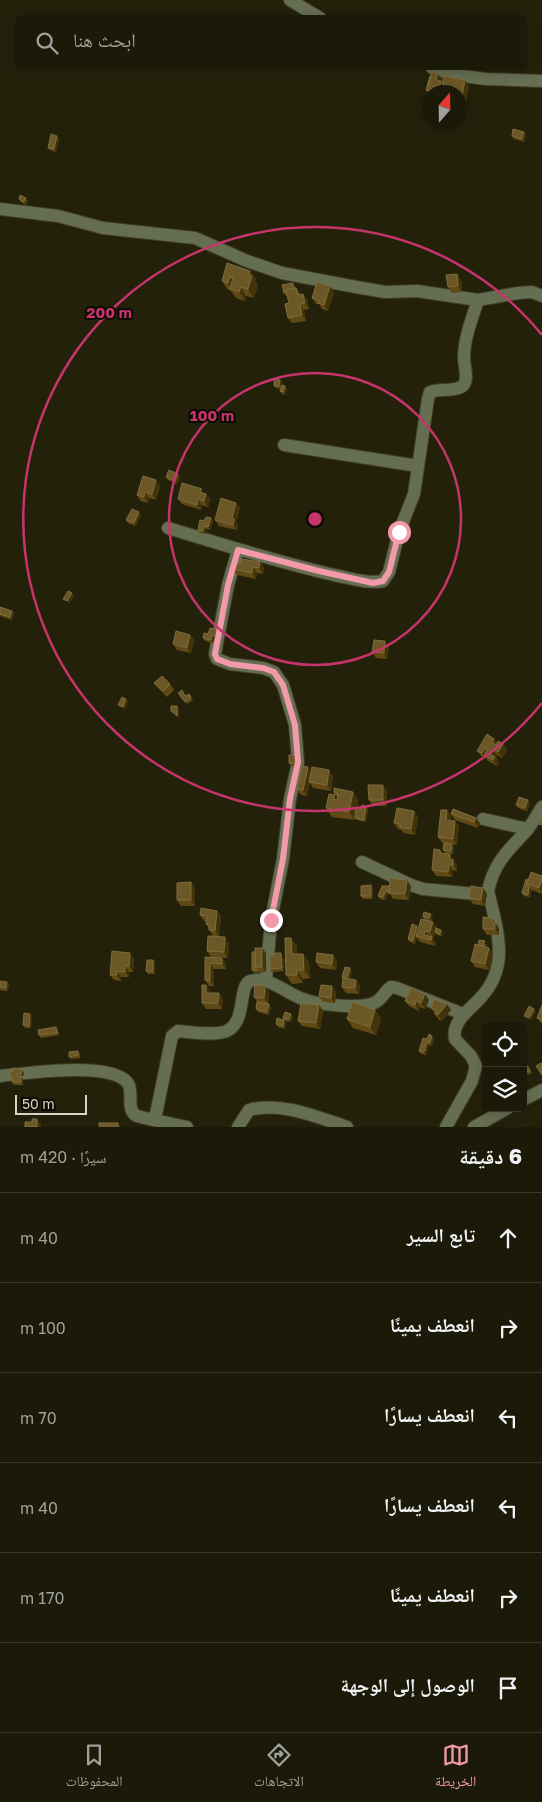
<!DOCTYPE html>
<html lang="ar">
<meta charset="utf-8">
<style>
body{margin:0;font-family:"Golos Text","Noto Naskh Arabic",sans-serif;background:#242212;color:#f1f3f6;direction:rtl}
.controls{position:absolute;right:15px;bottom:15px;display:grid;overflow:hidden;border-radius:8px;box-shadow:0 2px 12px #0003}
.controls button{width:45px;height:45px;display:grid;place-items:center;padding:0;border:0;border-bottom:1px solid #393829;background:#1b1908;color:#f1f3f6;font:25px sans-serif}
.compass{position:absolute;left:422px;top:85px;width:45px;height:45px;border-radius:50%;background:#1b1908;box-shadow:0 2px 12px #0003;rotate:20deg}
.scale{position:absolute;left:15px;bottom:12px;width:72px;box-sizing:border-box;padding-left:5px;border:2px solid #d5d4c6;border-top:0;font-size:14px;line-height:18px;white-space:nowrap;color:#d5d4c6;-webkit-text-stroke:4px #0c0b03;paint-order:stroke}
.stop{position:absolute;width:15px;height:15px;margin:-11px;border:4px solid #f39aaa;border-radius:50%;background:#fff}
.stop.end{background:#f39aaa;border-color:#fff;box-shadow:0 1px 5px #0008}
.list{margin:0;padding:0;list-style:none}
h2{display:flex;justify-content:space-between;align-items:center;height:65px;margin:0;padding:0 20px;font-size:21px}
h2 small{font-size:16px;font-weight:400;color:#a0a09c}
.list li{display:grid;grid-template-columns:32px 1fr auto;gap:15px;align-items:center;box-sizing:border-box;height:90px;padding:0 20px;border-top:1px solid #393829}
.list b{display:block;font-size:19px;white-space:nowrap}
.list em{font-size:16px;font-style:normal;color:#a0a09c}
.icon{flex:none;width:28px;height:28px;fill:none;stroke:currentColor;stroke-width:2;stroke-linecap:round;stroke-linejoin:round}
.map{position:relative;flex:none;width:542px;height:1127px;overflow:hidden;direction:ltr}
.search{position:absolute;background:#1b1908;box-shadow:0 2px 12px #0003;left:15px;right:15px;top:15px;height:55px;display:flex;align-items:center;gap:12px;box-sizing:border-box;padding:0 18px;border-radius:8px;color:#a0a09c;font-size:19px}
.sheet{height:605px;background:#1b1908}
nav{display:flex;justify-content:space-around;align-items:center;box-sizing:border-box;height:70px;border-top:1px solid #393829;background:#1b1908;font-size:14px;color:#a0a09c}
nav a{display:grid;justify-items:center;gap:2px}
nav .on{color:#f39aaa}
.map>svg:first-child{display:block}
</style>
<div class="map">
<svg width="542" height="1127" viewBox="0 0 542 1127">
<rect width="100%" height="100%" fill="#24210b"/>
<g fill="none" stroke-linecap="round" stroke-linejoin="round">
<defs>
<g id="minor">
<path d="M290 0 320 18"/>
<path d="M432 68 455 75 486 79 542 81"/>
<path d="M0 209 58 216 103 228 195 238 247 261 282 273 356 287 385 292 417 291 478 300 518 293 532 292 542 296"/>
<path d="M284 445 418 466"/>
<path d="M168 528C223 545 278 562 334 575 350 578 367 584 383 581L389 572 399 532 414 494 428 399 430 392C440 388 452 392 461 387 470 382 464 366 464 358 464 338 472 319 478 300"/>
<path d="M238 550 228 585 215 654 217 659 230 664 263 668 274 672 283 685 295 725 298 762 290 799 283 859 271 920 266 981"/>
<path d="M483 819 528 829"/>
<path d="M362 862 411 885 423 889 486 895"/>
<path d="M0 1076C28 1073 103 1062 125 1080 136 1089 125 1107 135 1115 140 1118 179 1125 187 1127"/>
<path d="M523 1100 542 1090"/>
<path d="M155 1119 172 1036 178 1031C190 1032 216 1036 227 1031 247 1021 238 986 250 981 268 975 287 994 303 999 318 1005 359 1009 374 1003 382 1000 384 992 391 987L397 988 463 1014"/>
<path d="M238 1127 249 1110C280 1101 317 1117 347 1127"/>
<path d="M446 1127 472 1081 476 1066 471 1056 455 1039C451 1020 473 1008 483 995 490 987 496 975 498 964 502 943 493 911 488 891 494 862 509 850 527 830 533 823 537 814 542 807"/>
<path d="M474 1127 508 1108"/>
</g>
</defs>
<!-- minor casing -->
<use href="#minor" stroke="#403e29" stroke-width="14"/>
<!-- minor -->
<use href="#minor" stroke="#666e52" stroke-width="12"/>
</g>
<!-- wall -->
<g fill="#604914">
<path d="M431 77 442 79 441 82 442 83 465 80 469 86 466 101 460 100V92L446 90 444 88 443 92H437H438H430V93H428L426 90Z"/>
<path d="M524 132 526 135 524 142 514 139 512 136Z"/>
<path d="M57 136 59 139 56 152 50 150 48 148Z"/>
<path d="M19 199 28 201 26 205 21 202Z"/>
<path d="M227 263 250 271 256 279 255 281 258 285 254 298 246 296 245 301 236 298 230 290H228L222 281Z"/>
<path d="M457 274 461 280 462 292 452 293 448 287Z"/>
<path d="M295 286 296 288 300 294 307 299 309 309 304 310 306 321 292 323 288 318 289 303 288 296H286L284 293Z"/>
<path d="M334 292 328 311 322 309 319 304H316L312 298Z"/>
<path d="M280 380 282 383 281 386 287 389 285 395 282 394 280 391V389L276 388 274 386Z"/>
<path d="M166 477H180L177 484 168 480Z"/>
<path d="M160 486 156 500 149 498 148 503 141 501 137 495Z"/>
<path d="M205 493 206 494 210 499 208 507 202 505 201 510 182 504 178 499Z"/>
<path d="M236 503 240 508 236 522 238 525 237 530 219 526 215 520Z"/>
<path d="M141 515 136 526 128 523 126 520Z"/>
<path d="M211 518 213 521 210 530 206 529 205 534 200 533 198 530 204 521Z"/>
<path d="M260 562 264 568 263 574 257 573 256 579 237 575 233 569 240 564Z"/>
<path d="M0 607 12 611 14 613 12 620 0 616Z"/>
<path d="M219 630 221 633 219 639 214 638 213 643 205 641 203 638 208 634Z"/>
<path d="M190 635 194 640 191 653 177 650 173 644Z"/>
<path d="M385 641 389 647 387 659 376 658 372 652Z"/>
<path d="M154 683 170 684 174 690 167 697 158 688Z"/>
<path d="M178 693 186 696 189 694 193 700 187 704Z"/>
<path d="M494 739 497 743 503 744 507 750 502 758 497 755 496 757 499 762 497 766 488 761 486 758V759L481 756 477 751Z"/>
<path d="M296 755 298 758V766H291L289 763Z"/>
<path d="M308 767 311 772 333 776 331 791 313 788 310 783 307 796 301 795 297 789Z"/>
<path d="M383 785 387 791V806H373L369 800Z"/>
<path d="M353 792 358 800 357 808 361 809 366 806 368 809 366 822 357 820 355 818V820L332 817 326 808 338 799 334 793Z"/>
<path d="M528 800 530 803 527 811 518 808 516 805Z"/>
<path d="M447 810 451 816 450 820 459 826 457 845 452 844 454 847 453 854 445 853 443 850 444 843H442L438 837Z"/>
<path d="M414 811 418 817 415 835 404 833 401 830 398 829 394 823Z"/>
<path d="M451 814 476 818 480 823 478 828 455 820Z"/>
<path d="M440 850 442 853 454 859V861L457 866V871L453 870 452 877 436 876 432 870Z"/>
<path d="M542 876V894L532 890 530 897 524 896 522 893 528 880Z"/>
<path d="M191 882 195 888V906H181L177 900Z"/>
<path d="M382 886H411L409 900 393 899 390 894H388L385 900 380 899 378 896Z"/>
<path d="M373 888V899H363L361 896Z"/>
<path d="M483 888 487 894 485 906 473 904 469 898Z"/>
<path d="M217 911 221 916 219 936H213L206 924V921H204L200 915Z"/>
<path d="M423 917H433L431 921 437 927 436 928 441 930 443 933 442 936 437 935 435 933 434 938 429 936 436 943 435 946 420 942 417 938 415 944 410 942 408 939 419 928 425 920Z"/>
<path d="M492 918 499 928V935H487L483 929Z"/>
<path d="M291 938 297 946V954H303L309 962 310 978 303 979V983L292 984 286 975V963L284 961 286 953Z"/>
<path d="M229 943 228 958 211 957 207 951Z"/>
<path d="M487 944 486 947 489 948 493 953 489 970 475 967 471 961 478 945Z"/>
<path d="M266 953V972L254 973 252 970Z"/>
<path d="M333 955 337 961 336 970 320 968 316 962Z"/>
<path d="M283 956 284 971 272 972 270 969Z"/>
<path d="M205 957 226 964V969H214V986H209L205 980Z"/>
<path d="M134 958 133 972H129V977H121V981L114 980 110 975Z"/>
<path d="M153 960 155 963V974H148L146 971Z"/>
<path d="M352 971 350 979 356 980 360 986 359 994 346 993 342 987 343 979 342 977Z"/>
<path d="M0 981 9 984 8 991 0 990Z"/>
<path d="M206 985 210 991V993L223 999 222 1009H206L202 1003Z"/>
<path d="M332 986 336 992 335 1003 323 1002 319 996Z"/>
<path d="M269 992 268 1003 271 1007 269 1015 258 1012 256 1009 257 1002 254 997Z"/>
<path d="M425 994 429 1000 425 1009 420 1007 419 1011 409 1006 405 1001Z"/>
<path d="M447 1004 451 1010 442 1021 439 1020 431 1008Z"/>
<path d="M319 1005 323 1011 320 1029 302 1026 298 1021Z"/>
<path d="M542 1005V1024L537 1018Z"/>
<path d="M375 1010 381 1018 376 1035 353 1028 347 1019Z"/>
<path d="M30 1014 32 1017 31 1028H25L23 1025Z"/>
<path d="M291 1014 293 1017 291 1022 285 1021 283 1018Z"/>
<path d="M284 1020 286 1023 285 1029 278 1027 276 1024Z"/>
<path d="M56 1027 58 1030 59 1035 41 1038 39 1035Z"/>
<path d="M434 1038 432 1046 429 1045 426 1055 421 1054 419 1051 427 1039Z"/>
<path d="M80 1053V1058L71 1059 69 1057Z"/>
<path d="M530 1069 532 1073 528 1075 526 1072Z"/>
<path d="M12 1072 24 1073 23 1076H19L23 1079V1085H14L12 1082V1078L9 1075Z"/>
<path d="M118 1123 120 1127H99V1126Z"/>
</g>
<!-- shaded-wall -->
<g fill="#433309">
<path d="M438 74 442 79 441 82 444 88 443 92H442L439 88 436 80Z"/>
<path d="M465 80 469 86 466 101 462 96Z"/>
<path d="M524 132 526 135 524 142 522 139Z"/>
<path d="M57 136 59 139 56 152 54 149Z"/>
<path d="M26 198 28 201 26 205 24 202Z"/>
<path d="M250 271 256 279 255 281 258 285 254 298 248 289 249 275Z"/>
<path d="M457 274 461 280 462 292 458 286Z"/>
<path d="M230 277 236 286 234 292 228 283Z"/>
<path d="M330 286 334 292 328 311 324 305Z"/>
<path d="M241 287 246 296 245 301 239 292Z"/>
<path d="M303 294 307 299 309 309 305 303Z"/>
<path d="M300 304 304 310 306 321 302 315Z"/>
<path d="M280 380 282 383 281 389 279 386Z"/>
<path d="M285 386 287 389 285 395 283 392Z"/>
<path d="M178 474 180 477 177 484 175 481Z"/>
<path d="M156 480 160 486 156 500 152 494Z"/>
<path d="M145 492 149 498 148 503 144 497Z"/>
<path d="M206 494 210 499 208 507 204 501Z"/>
<path d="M198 499 202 505 201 510 197 505Z"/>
<path d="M236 503 240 508 236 522 238 525 237 530 233 525 232 518Z"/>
<path d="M139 512 141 515 136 526 134 523Z"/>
<path d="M211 518 213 521 210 530 208 527Z"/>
<path d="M204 526 206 529 205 534 203 531Z"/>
<path d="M260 562 264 568 263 574 259 568Z"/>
<path d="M253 567 257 573 256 579 252 573Z"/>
<path d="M72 593 74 596 69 604 67 601Z"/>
<path d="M12 611 14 613 12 620 10 617Z"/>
<path d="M219 630 221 633 219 639 217 636Z"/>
<path d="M190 635 194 640 191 653 187 648Z"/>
<path d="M212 635 214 638 213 643 211 640Z"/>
<path d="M385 641 389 647 387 659 384 653Z"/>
<path d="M126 699 128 701 125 710 123 707Z"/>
<path d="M177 706 179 709V719L177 716Z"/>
<path d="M494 739 498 744 496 748 492 742Z"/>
<path d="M503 744 507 750 502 758 498 752Z"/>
<path d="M485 748 489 754 484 755 486 758V759L482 753Z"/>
<path d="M493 749 497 755 496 757 499 762 497 766 493 760 490 754Z"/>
<path d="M296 755 298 758V766L296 764Z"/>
<path d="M308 767 312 773 307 796 303 790Z"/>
<path d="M329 770 333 776 331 791 327 785Z"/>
<path d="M383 785 387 791V806L383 800Z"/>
<path d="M353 792 358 800 355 820 349 812Z"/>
<path d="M528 800 530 803 527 811 525 808Z"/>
<path d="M366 806 368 809 366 822 364 820Z"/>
<path d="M447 810 451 816 450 825 446 820Z"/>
<path d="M414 811 418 817 415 835 411 829Z"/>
<path d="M476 818 480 823 478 828 474 822Z"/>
<path d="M455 821 459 826 457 845 453 839Z"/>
<path d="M452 844 454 847 453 854 451 851Z"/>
<path d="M450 854 457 866V871L450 860Z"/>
<path d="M449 865 453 870 452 877 448 872Z"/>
<path d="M542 879V893L539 888Z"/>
<path d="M407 880 411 886 409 900 405 894Z"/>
<path d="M191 882 195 888V906L191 900Z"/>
<path d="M371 885 373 888V899L371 896Z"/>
<path d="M529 887 532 890 530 897 528 895Z"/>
<path d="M483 888 487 894 485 906 481 900Z"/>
<path d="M386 891 388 894 385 900 383 897Z"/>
<path d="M217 911 221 916 219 936 215 931Z"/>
<path d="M431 914 433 917 431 921 429 918Z"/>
<path d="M492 918 499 928V935L495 929 492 922Z"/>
<path d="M433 922 437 927 434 938 430 932Z"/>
<path d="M417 926 419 929 416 936 417 938 415 944 413 941Z"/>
<path d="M441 930 443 933 442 936 440 934Z"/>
<path d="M425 931 429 936 424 935Z"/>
<path d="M225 937 229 943 228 958 224 952Z"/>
<path d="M432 937 436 943 435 946 431 940Z"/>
<path d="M291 938 297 946 298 962 292 954Z"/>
<path d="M262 948 266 953V972L262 967Z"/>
<path d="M489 948 493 953 489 970 485 964Z"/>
<path d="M130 953 134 958 133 972 129 966Z"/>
<path d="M281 953 283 956 284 971 282 968Z"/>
<path d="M303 954 309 962 310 978 304 970Z"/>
<path d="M333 955 337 961 336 970 332 964Z"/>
<path d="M222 958 226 964V969L222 964Z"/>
<path d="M153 960 155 963V974L153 971Z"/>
<path d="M210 963 214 969V986L210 981Z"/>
<path d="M125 966 129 972V977L125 972Z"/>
<path d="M350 968 352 971 349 982 347 979Z"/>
<path d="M297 970 303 979V983L297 975Z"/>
<path d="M117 971 121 977V981L117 975Z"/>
<path d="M356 980 360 986 359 994 355 988Z"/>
<path d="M7 982 9 984 8 991 6 988Z"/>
<path d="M206 985 210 991V998L206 993Z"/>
<path d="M265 986 269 992 268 1003 264 998Z"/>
<path d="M332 986 336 992 335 1003 331 998Z"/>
<path d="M219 993 223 999 222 1009 218 1003Z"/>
<path d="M425 994 429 1000 425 1009 421 1003Z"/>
<path d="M416 1001 420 1007 419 1011 415 1005Z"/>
<path d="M269 1004 271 1007 269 1015 267 1012Z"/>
<path d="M447 1004 451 1010 442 1021 438 1015Z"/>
<path d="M319 1005 323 1011 320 1029 316 1023Z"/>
<path d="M534 1009 536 1011 531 1021 529 1018Z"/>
<path d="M375 1010 381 1018 376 1035 370 1027Z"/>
<path d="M30 1014 32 1017 31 1028 29 1026Z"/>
<path d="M291 1014 293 1017 291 1022 289 1019Z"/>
<path d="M284 1020 286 1023 285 1029 283 1026Z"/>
<path d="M432 1036 434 1038 432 1046 430 1043Z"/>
<path d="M427 1042 429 1045 426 1055 424 1052Z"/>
<path d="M523 1055 525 1058 524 1063H523Z"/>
<path d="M22 1070 24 1073 23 1076 21 1074Z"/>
<path d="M21 1076 23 1079V1085L21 1082Z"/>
<path d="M37 1119 41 1124V1127H37Z"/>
</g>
<!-- building -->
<g fill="#6c5827" stroke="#7d6c40">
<path d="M432 72 438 74 436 80 441 81 439 88 428 85Z"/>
<path d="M430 76 431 77 428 85 430 88 436 89 435 92 426 90Z"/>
<path d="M444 76 465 80 462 96 460 95V92H453L454 87 442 84Z"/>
<path d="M448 89 454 90 453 92H447Z"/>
<path d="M513 129 524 132 522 139 512 136Z"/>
<path d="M51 134 57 136 54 149 48 148Z"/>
<path d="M20 195 26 198 24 202 19 199Z"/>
<path d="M227 263 250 271 249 275 252 276 248 289 241 287 239 292 230 289 233 278 230 277 228 283 222 281Z"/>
<path d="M457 274 458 286 448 287 446 275Z"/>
<path d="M317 282 330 286 324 305 318 303 319 300 312 298Z"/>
<path d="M293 283 294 288 286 290 287 293H284L282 285Z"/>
<path d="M296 288 298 295 303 294 305 303 300 304 302 315 288 318 285 304 289 303 286 290Z"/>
<path d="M274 379 280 380 279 386H274Z"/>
<path d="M282 385 285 386 283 392 280 391Z"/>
<path d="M169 470 178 474 175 481 166 477Z"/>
<path d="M143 476 156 480 152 494 145 492 144 497 137 495Z"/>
<path d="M182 483 202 489 200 492 206 494 204 501 198 499 197 505 178 499Z"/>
<path d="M221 498 236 503 232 518 234 519 233 525 215 520Z"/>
<path d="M132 509 139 512 134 523 126 520Z"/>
<path d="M206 517 211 518 208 527 204 526 203 531 198 530 200 520 204 521Z"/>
<path d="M241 559 260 562 259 568 253 567 252 573 233 569 235 563 240 564Z"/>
<path d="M68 591 72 593 67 601 63 599Z"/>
<path d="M0 607 12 611 10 617 0 614Z"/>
<path d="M210 628 219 630 217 636 212 635 211 640 203 638 204 633 208 634Z"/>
<path d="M176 631 190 635 187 648 173 644Z"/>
<path d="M374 640 385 641 384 653 372 652Z"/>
<path d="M162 676 170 684 163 691 154 683Z"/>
<path d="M182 690 185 696 189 694 191 697 185 702 178 693Z"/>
<path d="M122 697 126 699 123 707 118 705Z"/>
<path d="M171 706H177V716L171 711Z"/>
<path d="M487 734 494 739 492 742 496 745 498 741 503 744 498 752 493 749 490 754 495 757 493 760 484 755 487 750 485 748 482 753 477 751Z"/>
<path d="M289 755H296V764L289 763Z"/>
<path d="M302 766 308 767 303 790 297 789Z"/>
<path d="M312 767 329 770 327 785 309 782Z"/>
<path d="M368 785H383V800H369Z"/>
<path d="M334 788 353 792 349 812 326 808 329 794 335 795 334 799 337 800 338 794 334 793Z"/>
<path d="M519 797 528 800 525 808 516 805Z"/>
<path d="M362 805 366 806 364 820 355 818 356 808 361 809Z"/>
<path d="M397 808 414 811 411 829 400 827V824L394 823Z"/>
<path d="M453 809 476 818 474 822 451 814Z"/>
<path d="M441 810H447L446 820 455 821 453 839 438 837Z"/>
<path d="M542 819V825L539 824Z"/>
<path d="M444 843 452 844 451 851 443 850Z"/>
<path d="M434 849 440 850V853L450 854V860H453V865H449L448 872 432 870Z"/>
<path d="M531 872 542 876V879L539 888 527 884Z"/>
<path d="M390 878 407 880 405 894 389 893Z"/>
<path d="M526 879 528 880 527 884 529 887 528 895 522 893Z"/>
<path d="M191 882V900H177V883Z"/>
<path d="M371 885V896H361V886Z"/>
<path d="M382 886H389V892L386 891 383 897 378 896Z"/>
<path d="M471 886 483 888 481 900 469 898Z"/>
<path d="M201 908 217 911 215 931 209 930V925L206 924 207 916 200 915Z"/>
<path d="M424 912 431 914 429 918 423 917Z"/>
<path d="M483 917 492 918V922H495V929H483Z"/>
<path d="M421 919 433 922 430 932 425 931 424 935 432 937 431 940 416 936Z"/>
<path d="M412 924 417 926 413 941 408 939Z"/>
<path d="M436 928 441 930 440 934 435 932Z"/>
<path d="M208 936 225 937 224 952 207 951Z"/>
<path d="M285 938H291L292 954H303L304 970H297V975H286Z"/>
<path d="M479 940 485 941 483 946 478 945Z"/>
<path d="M475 944 489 948 485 964 471 961Z"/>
<rect x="255" y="948" width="7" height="19"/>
<path d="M112 951 130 953 129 966H125V972L117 971V975H110Z"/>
<path d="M252 952H255V967L257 970H252Z"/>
<path d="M275 953H281L282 968 270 969V955H275Z"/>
<path d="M317 953 333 955 332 964 316 962Z"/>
<path d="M205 957 222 958V964L210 963V981L205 980Z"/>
<path d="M147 960H153V971H146Z"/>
<path d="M345 967 350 968 347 979 342 977Z"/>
<path d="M343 978 356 980 355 988 342 987Z"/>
<path d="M0 981 7 982 6 988 0 987Z"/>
<path d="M202 985H206V993H219L218 1003H202Z"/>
<path d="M255 985 265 986 264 998 254 997Z"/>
<path d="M321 985 332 986 331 998 319 996Z"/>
<path d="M411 988 425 994 421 1003 416 1001 415 1005 405 1001Z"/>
<path d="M434 999 447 1004 438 1015 435 1014 437 1010 431 1008Z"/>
<path d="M257 1002 269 1004 267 1012 256 1009Z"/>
<path d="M352 1002 375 1010 370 1027 347 1019Z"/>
<path d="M301 1003 319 1005 316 1023 298 1021Z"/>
<path d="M542 1005V1020L537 1018Z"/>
<path d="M529 1006 534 1009 529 1018 524 1016Z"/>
<path d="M285 1012 291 1014 289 1019 283 1018Z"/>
<path d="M24 1013 30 1014 29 1026 23 1025Z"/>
<path d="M277 1018 284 1020 283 1026 276 1024Z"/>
<path d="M56 1027 57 1033 39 1035 38 1030Z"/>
<path d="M429 1034 432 1036 430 1043 427 1042 424 1052 419 1051 423 1038 427 1039Z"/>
<path d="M78 1051V1055L69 1057V1052Z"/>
<path d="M541 1063 542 1064V1075L536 1066Z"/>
<path d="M528 1066 530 1071 526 1072 524 1067Z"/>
<path d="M13 1068 22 1070 21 1074 17 1073V1076H21V1082H12V1076L9 1075 10 1071 12 1072Z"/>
<path d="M32 1119H37V1127H25V1122H32Z"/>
<rect x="99" y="1123" width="19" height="3"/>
</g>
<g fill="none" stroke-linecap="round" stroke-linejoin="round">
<!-- route -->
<path stroke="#f39aaa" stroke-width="6" d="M271 920 283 859 290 799 298 762 295 725 283 685 274 672 263 668 230 664 217 659 215 654 228 585 238 550 319 571 373 583 383 581 389 572 399 532"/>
</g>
<!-- distance rings -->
<g fill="none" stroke="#c5346b" stroke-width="2.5">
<circle cx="315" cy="519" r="146"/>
<path d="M542 703A292 292 0 1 1 542 335"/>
</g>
<circle cx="315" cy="519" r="8" fill="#c5346b" stroke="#0c0b03" stroke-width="2.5"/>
<g font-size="15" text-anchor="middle" font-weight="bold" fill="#c5346b" stroke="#0c0b03" stroke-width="4" stroke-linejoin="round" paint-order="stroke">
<text x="109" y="318">200 m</text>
<text x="212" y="421">100 m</text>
</g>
</svg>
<div class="controls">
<button><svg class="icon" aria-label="locate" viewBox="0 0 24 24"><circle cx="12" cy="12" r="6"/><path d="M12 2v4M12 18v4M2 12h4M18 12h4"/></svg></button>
<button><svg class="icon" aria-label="layers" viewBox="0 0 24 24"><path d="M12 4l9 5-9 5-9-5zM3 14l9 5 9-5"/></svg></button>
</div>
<svg class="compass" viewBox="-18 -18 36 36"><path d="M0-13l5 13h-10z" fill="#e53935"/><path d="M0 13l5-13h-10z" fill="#a0a09c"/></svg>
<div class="scale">50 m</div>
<div class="stop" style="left:399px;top:532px"></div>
<div class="stop end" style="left:271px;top:920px"></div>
<div class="search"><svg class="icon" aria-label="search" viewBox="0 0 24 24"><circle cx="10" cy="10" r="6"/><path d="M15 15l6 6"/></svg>ابحث هنا</div>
</div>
<section class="sheet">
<h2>6 دقيقة<small>سيرًا · 420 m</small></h2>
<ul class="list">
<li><svg class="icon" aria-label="ahead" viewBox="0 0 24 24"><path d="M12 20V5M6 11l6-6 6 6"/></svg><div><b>تابع السير</b></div><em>40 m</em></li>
<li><svg class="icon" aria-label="right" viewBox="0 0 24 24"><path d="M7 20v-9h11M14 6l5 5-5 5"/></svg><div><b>انعطف يمينًا</b></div><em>100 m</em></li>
<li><svg class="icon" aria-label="left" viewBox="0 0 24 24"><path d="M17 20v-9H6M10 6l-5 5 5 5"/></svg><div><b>انعطف يسارًا</b></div><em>70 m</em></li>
<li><svg class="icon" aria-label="left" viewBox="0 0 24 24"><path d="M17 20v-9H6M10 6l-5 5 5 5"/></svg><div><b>انعطف يسارًا</b></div><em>40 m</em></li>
<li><svg class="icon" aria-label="right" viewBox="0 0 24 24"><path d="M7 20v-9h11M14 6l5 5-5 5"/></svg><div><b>انعطف يمينًا</b></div><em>170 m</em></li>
<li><svg class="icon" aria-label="arrive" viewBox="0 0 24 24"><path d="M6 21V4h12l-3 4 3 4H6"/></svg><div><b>الوصول إلى الوجهة</b></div></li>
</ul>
</section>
<nav>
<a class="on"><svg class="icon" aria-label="map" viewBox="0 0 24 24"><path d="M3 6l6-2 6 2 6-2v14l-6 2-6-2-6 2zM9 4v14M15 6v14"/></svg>الخريطة</a>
<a><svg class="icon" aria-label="directions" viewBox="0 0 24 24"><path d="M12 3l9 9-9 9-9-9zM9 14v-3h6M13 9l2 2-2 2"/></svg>الاتجاهات</a>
<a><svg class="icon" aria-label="saved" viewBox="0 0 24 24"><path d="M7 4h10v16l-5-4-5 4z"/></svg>المحفوظات</a>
</nav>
